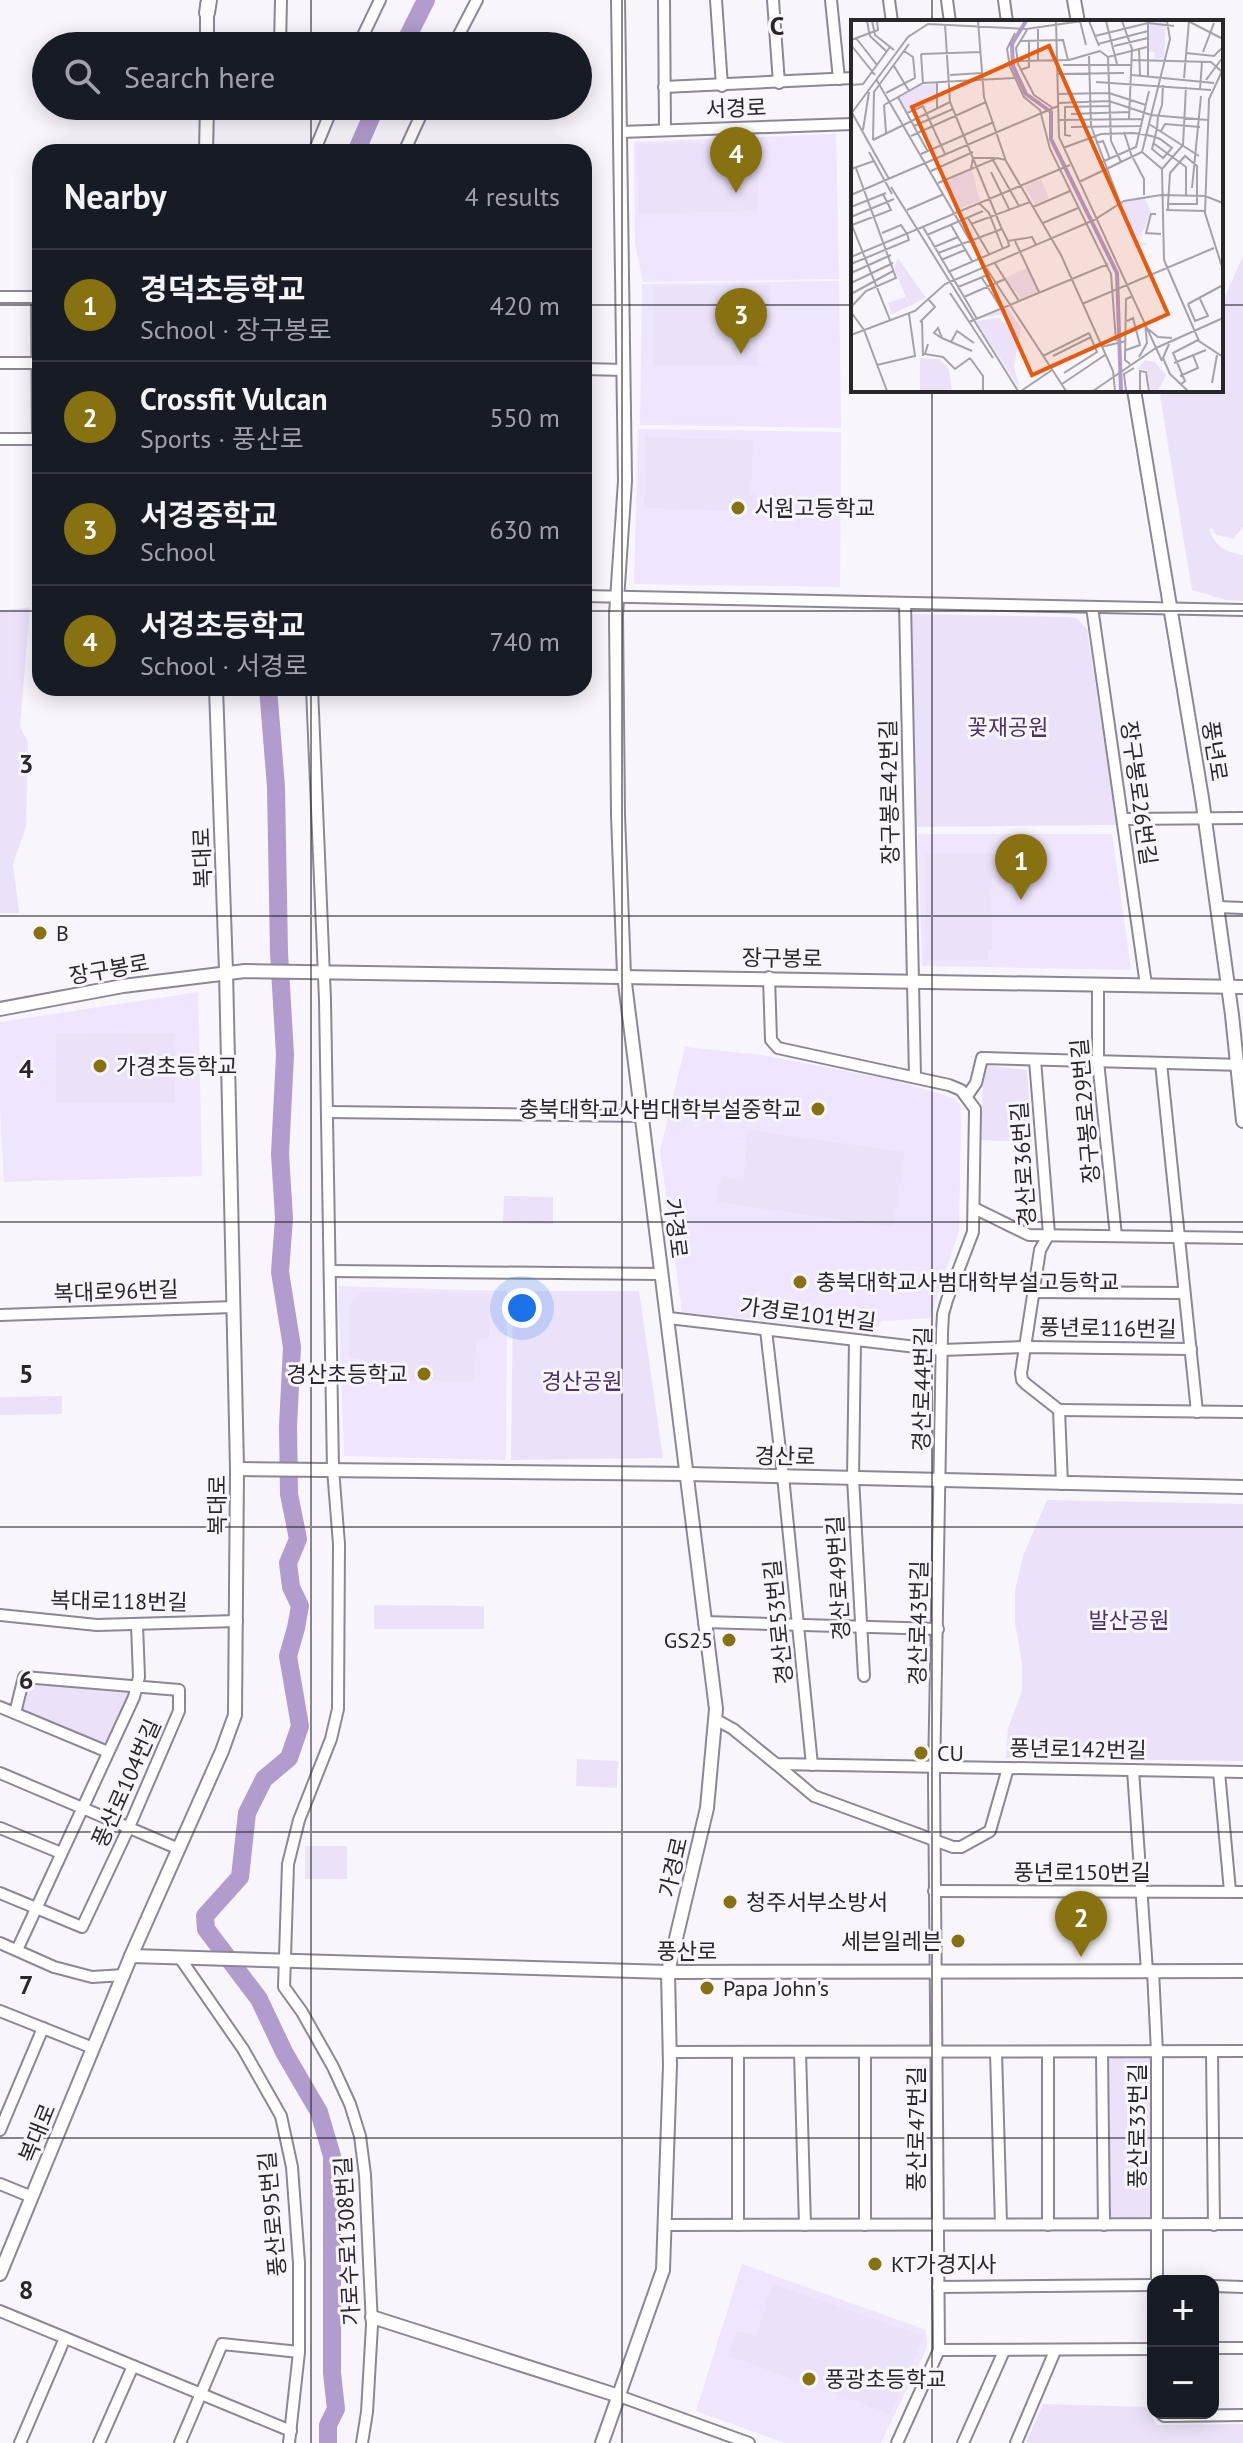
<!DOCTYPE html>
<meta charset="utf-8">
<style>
body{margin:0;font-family:"PT Sans","Noto Sans KR",sans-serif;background:#242831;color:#f1f3f6}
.controls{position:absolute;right:24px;bottom:24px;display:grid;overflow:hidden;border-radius:16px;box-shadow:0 4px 20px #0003}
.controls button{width:72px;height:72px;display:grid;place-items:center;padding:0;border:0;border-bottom:2px solid #363941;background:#171b24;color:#f1f3f6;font:40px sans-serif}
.you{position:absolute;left:522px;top:1308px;width:28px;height:28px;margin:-20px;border:6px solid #fff;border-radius:50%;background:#1a73e8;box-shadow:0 0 0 12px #1a73e833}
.badge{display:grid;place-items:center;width:52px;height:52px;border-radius:50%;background:#877111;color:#fff;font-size:26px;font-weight:700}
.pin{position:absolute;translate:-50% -66px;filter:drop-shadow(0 2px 4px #0008)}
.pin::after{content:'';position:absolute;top:42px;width:28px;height:24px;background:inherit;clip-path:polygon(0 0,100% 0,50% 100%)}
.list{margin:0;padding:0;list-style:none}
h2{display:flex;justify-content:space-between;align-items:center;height:104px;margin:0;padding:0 32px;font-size:34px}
h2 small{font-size:26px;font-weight:400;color:#9ea1a6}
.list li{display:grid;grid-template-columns:52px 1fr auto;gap:24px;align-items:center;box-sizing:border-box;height:112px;padding:0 32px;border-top:2px solid #363941}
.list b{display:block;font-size:30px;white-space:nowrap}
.list p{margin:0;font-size:26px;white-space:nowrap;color:#9ea1a6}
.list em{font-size:26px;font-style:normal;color:#9ea1a6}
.icon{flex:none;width:44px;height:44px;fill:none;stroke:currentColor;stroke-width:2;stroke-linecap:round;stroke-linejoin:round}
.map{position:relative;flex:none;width:1243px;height:2443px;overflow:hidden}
.search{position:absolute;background:#171b24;box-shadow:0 4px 20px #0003;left:32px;top:32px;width:560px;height:88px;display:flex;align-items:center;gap:20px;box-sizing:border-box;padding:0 28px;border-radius:44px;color:#9ea1a6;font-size:30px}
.panel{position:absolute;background:#171b24;box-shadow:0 4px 20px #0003;left:32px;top:144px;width:560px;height:552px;border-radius:24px}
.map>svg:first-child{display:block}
</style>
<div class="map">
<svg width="1243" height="2443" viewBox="0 0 1243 2443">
<rect width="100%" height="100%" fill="#f8f5fc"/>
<!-- built -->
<g fill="#efe5fe">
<path d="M836 134 839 279 643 282 635 244 634 142Z"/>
<path d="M839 281 841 428 640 425 642 284Z"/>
<path d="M638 429 841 432 840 587 634 584Z"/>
<path d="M918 834H1112L1131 970 922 966Z"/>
<path d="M198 992 202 1176 4 1182 0 1110V1022Z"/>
<path d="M685 1047 762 1055 892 1080 954 1098 960 1105 961 1121 959 1231 930 1318 882 1321 873 1332 682 1312 660 1151Z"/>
<path d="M338 1286 507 1291 506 1460 344 1456Z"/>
<path d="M742 2264 926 2330 927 2347 881 2443H785L696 2411Z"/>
</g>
<!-- green -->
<g fill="#ebe2fa">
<path d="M758 142V211L638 214V144Z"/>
<path d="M1243 256V527L1233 539 1215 534 1212 528 1209 530C1216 547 1225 552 1243 555V601L1226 600 1192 590 1160 396 1163 390H1221V306Z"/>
<path d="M770 285V329H757L758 365 654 366 653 286Z"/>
<path d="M646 437 753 440 751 493 756 494V499H765V512L644 508Z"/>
<path d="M30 607 20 727 28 742 26 827 13 864 19 913H0V611Z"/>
<path d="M912 614 1068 617 1076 618 1087 629 1117 825 916 827Z"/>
<path d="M925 853H991L992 950H988V960H926Z"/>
<path d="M174 1033 175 1103H56V1034Z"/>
<path d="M984 1065 1027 1070 1032 1142 980 1140Z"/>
<path d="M748 1130 905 1152 893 1227 716 1202 722 1176 743 1180Z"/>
<path d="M504 1196 553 1197V1224L503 1223Z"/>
<path d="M513 1291H639L663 1458 511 1460Z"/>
<path d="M361 1292 490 1294 489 1339H476L475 1381 361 1380V1358H349L350 1305Z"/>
<path d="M62 1396V1414L0 1415V1397Z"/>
<path d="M1047 1500 1243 1504V1761L1006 1758 1008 1728 1022 1691V1663L1015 1623V1591L1023 1556Z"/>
<path d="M374 1605 484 1606V1629H374Z"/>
<path d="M26 1683 132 1691 106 1746 20 1710Z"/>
<path d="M577 1759 618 1761 617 1788 576 1786Z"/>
<rect x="305" y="1846" width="42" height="33"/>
<path d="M1107 2057H1152V2219H1110Z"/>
<path d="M772 2284 924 2336 891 2414 728 2356 736 2331 756 2336Z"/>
<path d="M1043 2404 1149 2407 1156 2425 1243 2424V2443H1026Z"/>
</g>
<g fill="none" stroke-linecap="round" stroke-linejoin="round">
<!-- river -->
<g stroke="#b19ccd" stroke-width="18">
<path d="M403 46 426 0"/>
<path d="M356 152 376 106"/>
<path d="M268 688 276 787 279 952 285 1055 280 1154 284 1218 280 1272 292 1347 288 1426 289 1494 298 1539 288 1563 291 1587 300 1606 296 1628 288 1656 300 1726 289 1758 264 1779 247 1813 240 1877 205 1916 206 1929 259 1999 284 2052 319 2112 332 2156V2373L336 2409 328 2425V2443"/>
</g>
<defs>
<g id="minor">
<path d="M664 0 665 130"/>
<path d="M716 0 722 86"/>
<path d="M773 0 779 83"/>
<path d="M831 0 839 79"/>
<path d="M889 0 892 22"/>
<path d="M947 0 950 22"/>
<path d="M1004 0 1007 22"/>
<path d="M280 46 281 0"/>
<path d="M358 46 380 0"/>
<path d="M453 46 477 0"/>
<path d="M664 87 853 78"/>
<path d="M620 132 853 124"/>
<path d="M314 152 333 106"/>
<path d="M404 152 425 106"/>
<path d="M0 297H40"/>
<path d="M37 297 38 439"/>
<path d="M0 363H40"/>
<path d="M584 369 624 370"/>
<path d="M0 439H40"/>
<path d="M584 596 1243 610"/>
<path d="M905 603 915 1077"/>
<path d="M1092 607 1146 985"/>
<path d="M312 688 325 1000 333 1469 339 1544 338 1709 331 1739 299 1820 288 1864 284 1987 302 2012 333 2067 350 2104 360 2136 365 2175 372 2325 367 2412 362 2443"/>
<path d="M1123 819 1243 818"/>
<path d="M1218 907 1243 908"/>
<path d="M769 977 771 1040 778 1048 949 1085 961 1090 975 1109 973 1232 947 1300 943 1314 942 1333 934 1777 939 2350 897 2443"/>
<path d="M1098 984V1061L1116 1236"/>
<path d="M1035 1060 1049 1234 1040 1250 1021 1373 1022 1380 1026 1384 1059 1410 1062 1484"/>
<path d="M1161 1063 1197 1412"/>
<path d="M967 1096 976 1083 982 1058 1243 1065"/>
<path d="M328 1112 642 1116"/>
<path d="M974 1208 1029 1235 1243 1238"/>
<path d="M331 1271 661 1274"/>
<path d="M1034 1292 1184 1293"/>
<path d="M0 1315 234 1307"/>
<path d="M669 1318 942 1350 1025 1347 1191 1349"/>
<path d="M766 1330 783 1476 812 1765"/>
<path d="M855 1340 853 1478 864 1676"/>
<path d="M1059 1410 1243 1412"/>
<path d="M0 1615 97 1625 237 1621"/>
<path d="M704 1622 938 1629"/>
<path d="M0 1707 108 1752"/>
<path d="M715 1719 733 1729 776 1764 1243 1772"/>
<path d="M776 1764 814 1796 953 1847H961L990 1831 1008 1768"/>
<path d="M1133 1770 1147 1971"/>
<path d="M1219 1772 1230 1891"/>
<path d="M0 1773 179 1849"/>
<path d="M0 1828 61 1853"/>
<path d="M934 1891 1243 1892"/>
<path d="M0 1893 82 1927 129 1827 179 1711V1690L24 1677 15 1713"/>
<path d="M0 1943 54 1967 92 1977 124 1975"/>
<path d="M17 1950 134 1697 139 1677 137 1625"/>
<path d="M180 1958 243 2049 281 2116 292 2167 299 2263V2352L289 2443"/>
<path d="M1153 1971 1157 2052V2281"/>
<path d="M0 2011 93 2048"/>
<path d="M670 2052 1243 2051"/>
<path d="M738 2052V2225"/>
<path d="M800 2052 805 2225"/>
<path d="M865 2052V2225"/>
<path d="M996 2052 1001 2224"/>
<path d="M1048 2052V2225"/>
<path d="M1102 2052 1104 2225"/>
<path d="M1212 2052 1214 2225"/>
<path d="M0 2130 43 2028"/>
<path d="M0 2184 32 2197"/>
<path d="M666 2225 1243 2224"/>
<path d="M1213 2286 1243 2287"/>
<path d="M938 2287 1153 2285"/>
<path d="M0 2311 291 2431"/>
<path d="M1213 2348H1243"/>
<path d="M939 2350 1153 2349"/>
<path d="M619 2396 749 2443"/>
<path d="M1161 2413 1164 2416 1243 2415"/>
<path d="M20 2443 65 2338"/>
<path d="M99 2443 133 2366"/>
<path d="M180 2443 222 2344 299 2352"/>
<path d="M963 2443 1004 2351"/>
<path d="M1016 2443 1055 2351"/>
</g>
<g id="tertiary">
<path d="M1074 0 1078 22"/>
<path d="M207 46V5"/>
<path d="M206 152 207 106"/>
<path d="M1134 390 1202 798 1232 1015 1243 1121"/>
<path d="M0 1009 123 986 245 971 1243 987"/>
<path d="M237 1469 688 1474 1243 1487"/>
<path d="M131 1956 668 1972 1243 1971"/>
<path d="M0 2274 131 1956 222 1751 235 1715 237 1469 226 971 216 688"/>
<path d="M372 2317 619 2396"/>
<path d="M602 2443 663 2270 670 2065 668 1972 707 1808 716 1709 624 975 618 815 616 615 625 481 618 0"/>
</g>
<path id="secondary" d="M207 13 209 0"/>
</defs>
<!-- minor casing -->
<use href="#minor" stroke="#8c8696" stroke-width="14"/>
<!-- tertiary casing -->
<use href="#tertiary" stroke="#8c8696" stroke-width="16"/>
<!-- secondary casing -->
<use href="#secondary" stroke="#8c8696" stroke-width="18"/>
<!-- minor -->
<use href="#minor" stroke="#fff" stroke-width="10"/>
<!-- tertiary -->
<use href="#tertiary" stroke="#fff" stroke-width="12"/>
<!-- secondary -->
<use href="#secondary" stroke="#fff" stroke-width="14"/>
</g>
<!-- grid -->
<path fill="none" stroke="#29262c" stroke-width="2" stroke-opacity="0.55" d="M311 0V46M622 0V2443M932 0V22M311 106V152M0 305H40M584 305H853M1221 305H1243M932 390V2443M0 611H40M584 611H1243M311 688V2443M0 916H1243M0 1222H1243M0 1527H1243M0 1832H1243M0 2138H1243"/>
<!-- markers -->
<g fill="#877111" stroke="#f8f5fc" stroke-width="3">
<circle cx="738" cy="508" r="8"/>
<circle cx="40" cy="933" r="8"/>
<circle cx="100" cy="1066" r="8"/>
<circle cx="818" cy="1109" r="8"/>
<circle cx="800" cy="1282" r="8"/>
<circle cx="424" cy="1374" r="8"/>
<circle cx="729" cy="1640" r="8"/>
<circle cx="921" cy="1753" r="8"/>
<circle cx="730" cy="1902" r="8"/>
<circle cx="958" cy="1941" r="8"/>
<circle cx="707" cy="1988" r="8"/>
<circle cx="875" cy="2264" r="8"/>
<circle cx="809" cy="2379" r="8"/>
</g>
<g text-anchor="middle" stroke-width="6" stroke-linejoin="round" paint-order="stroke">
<!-- street labels -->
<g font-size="22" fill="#29262c" stroke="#f8f5fc">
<text transform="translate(736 108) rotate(-2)" y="8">서경로</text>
<text transform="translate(1215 751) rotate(81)" y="8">풍년로</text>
<text transform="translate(889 792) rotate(-91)" y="8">장구봉로42번길</text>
<text transform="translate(1139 793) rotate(82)" y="8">장구봉로26번길</text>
<text transform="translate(202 858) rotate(-92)" y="8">복대로</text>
<text transform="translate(782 958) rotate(1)" y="8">장구봉로</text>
<text transform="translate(109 969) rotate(-10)" y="8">장구봉로</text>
<text transform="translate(1085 1111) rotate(-95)" y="8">장구봉로29번길</text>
<text transform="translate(1023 1164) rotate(-94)" y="8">경산로36번길</text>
<text transform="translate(676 1228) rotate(83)" y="8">가경로</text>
<text transform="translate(116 1291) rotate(-2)" y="8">복대로96번길</text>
<text transform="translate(808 1314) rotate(7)" y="8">가경로101번길</text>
<text transform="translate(1108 1328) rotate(1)" y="8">풍년로116번길</text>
<text transform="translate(922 1389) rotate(-89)" y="8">경산로44번길</text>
<text transform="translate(785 1456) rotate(1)" y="8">경산로</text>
<text transform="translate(217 1505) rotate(-90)" y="8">복대로</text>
<text transform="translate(838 1578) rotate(-93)" y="8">경산로49번길</text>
<text transform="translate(119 1601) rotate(1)" y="8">복대로118번길</text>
<text transform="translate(778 1622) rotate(-96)" y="8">경산로53번길</text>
<text transform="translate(918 1623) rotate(-89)" y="8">경산로43번길</text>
<text transform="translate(1078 1749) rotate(1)" y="8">풍년로142번길</text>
<text transform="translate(126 1783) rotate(-66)" y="8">풍산로104번길</text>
<text transform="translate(673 1867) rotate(-77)" y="8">가경로</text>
<text x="1082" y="1880">풍년로150번길</text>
<text x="687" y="1959">풍산로</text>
<text transform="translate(1137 2126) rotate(-90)" y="8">풍산로33번길</text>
<text transform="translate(916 2129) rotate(-90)" y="8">풍산로47번길</text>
<text transform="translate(37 2133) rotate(-68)" y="8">복대로</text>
<text transform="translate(272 2214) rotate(-95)" y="8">풍산로95번길</text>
<text transform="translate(347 2241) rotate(-93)" y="8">가로수로1308번길</text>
</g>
<!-- poi labels -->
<g font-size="22" fill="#29262c" stroke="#f8f5fc" text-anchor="start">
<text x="754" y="516">서원고등학교</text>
<text x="56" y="941">B</text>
<text x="116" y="1074">가경초등학교</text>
<text x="802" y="1117" text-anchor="end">충북대학교사범대학부설중학교</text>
<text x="816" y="1290">충북대학교사범대학부설고등학교</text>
<text x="408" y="1382" text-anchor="end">경산초등학교</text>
<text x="713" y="1648" text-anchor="end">GS25</text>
<text x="937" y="1761">CU</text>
<text x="746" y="1910">청주서부소방서</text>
<text x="942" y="1949" text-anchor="end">세븐일레븐</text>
<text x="723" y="1996">Papa John's</text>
<text x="891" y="2272">KT가경지사</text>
<text x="825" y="2387">풍광초등학교</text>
</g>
<!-- park labels -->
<g font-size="22" fill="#4d316d" stroke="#f8f5fc">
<text x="1008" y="735">꽃재공원</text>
<text x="582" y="1389">경산공원</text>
<text x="1129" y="1628">발산공원</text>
</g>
</g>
<!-- overview -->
<g transform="translate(851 20)">
<rect width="372" height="372" fill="#f8f5fc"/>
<path d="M315 2 313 38 304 39 303 32H297L298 3ZM85 64V81L56 91 48 77 70 65ZM121 150 129 181 104 190 90 163ZM190 159 198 178 184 184 173 166ZM293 177 300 192 288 221 297 224 284 229 271 183ZM47 238 75 278 41 294 37 283 54 277 58 285 43 247ZM176 248 187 272 170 279 154 258ZM157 288 170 308 163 347 169 369 125 301 149 298 153 304 157 294 133 297ZM69 338 88 339 98 349 101 371H69ZM294 340 304 342 315 355 307 371H300L296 350 286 349Z" fill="#ebe2fa"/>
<path fill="none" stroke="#b19ccd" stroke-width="4" d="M175 1 161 24 162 46 175 74 200 92V119L266 253 270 371"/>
<path fill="none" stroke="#a5a2a9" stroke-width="2" d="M16 1 19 16 35 31M21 1 24 15 43 30M127 1 133 77 155 141 210 235 262 351 264 371M205 1 208 117 311 341M229 1 235 25M238 1 248 26M255 1 266 44M271 1 281 29 278 99M337 1 372 19M297 2V56M94 4 99 82 150 207 157 221 181 217 185 225M187 9V41M176 10 165 28 167 44 183 75 202 88M164 13 156 29 159 47 173 77 189 90 199 129 260 254 265 321M244 16 297 3 323 6M5 18 26 45M0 20 27 10 26 1M170 21 212 20 217 40M247 24 297 11M0 25 24 55M263 26 297 18M288 28 289 55M249 31 257 37 296 27M352 32 363 3M335 33 363 36 372 27M70 34 130 32M70 34 72 63M238 36 240 106 269 183M257 37 260 121 270 142M281 40 360 42 370 51M166 41 218 40 249 31M212 45H281M43 46 58 71M372 49 358 79 354 193 372 250M169 50 178 47V20M206 54 273 53M99 55 131 53M281 55 363 63M333 58 338 1M25 59 132 243 215 371M355 60 372 37M245 62 360 70M86 63V88M0 65 12 64 39 27M349 69 351 42M35 73 64 58 62 37 53 31M207 74 258 73 295 85M47 77 77 132M207 83 258 81 300 95 357 100M33 85 72 63 163 58M33 85 35 113M0 91 38 159M56 93 72 86 94 134M0 94 57 17 77 4 175 9 231 1M220 94 278 92M207 100 291 99M298 104 348 136M63 106 102 89M220 107 291 106M12 110 18 72M310 111 314 104 349 107M273 112 281 137M60 116 135 82M220 116 214 115V87L258 86M22 120 23 72 58 24M22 120 99 82M245 123 252 121 259 139M302 123 335 147V176M332 125 335 67M212 128 250 114 282 113 296 115 304 117 309 119 321 128 312 138 301 129 304 117 306 108 307 97 311 85 312 65M18 132 41 174M291 132 311 149 313 240 348 321 372 337M291 132 319 19 316 1M70 134 143 102M282 138 293 159V175M142 140 168 186M251 142 285 127 298 71M0 149 23 141M120 149 122 138H144M311 149 332 125M80 151 122 132M140 152 158 189M228 162 291 132M87 163 146 138 155 140M40 167 167 371M341 168 350 76M0 175 207 86M128 183 138 193 152 229M0 187 35 173M182 187 219 171M56 190 93 174M315 190 354 191M317 190V184H346V146L334 136 319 153 317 184M305 194H300L295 213 310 214M0 197 43 179M117 198 138 234M0 203 39 300M192 203 227 188M120 204 179 182M1 205 40 190 32 174M100 205 121 241M72 207 126 299M31 213 50 205 56 214M76 215 132 191M164 221 188 272M83 227 107 217M87 233 151 209M0 237 219 145M90 240 114 230M143 242 168 281M0 244 58 220 56 214M97 252 158 226 157 221M0 253 40 235M131 258 150 288M0 263 42 243M107 267 139 254M99 273 142 338M0 274 42 251M113 277 154 259M231 284 363 228M337 284 344 301 357 296 349 279M337 284 372 265M0 287 15 271 45 258 5 148M0 292 13 310 36 371M71 301 72 336M69 302 84 287 78 280M118 302 257 244M297 309 307 317 321 318M0 315 64 291 94 264 243 200 273 181 310 175 354 176 372 183M91 318 87 308 83 313 91 318 100 322M77 324 74 334 92 337 104 349 119 338M318 324 312 338 319 354M250 327 275 321M275 330 289 325 282 298 276 301M121 331 100 322 106 311 123 323M192 336 238 313M202 336 240 317M288 337 296 323 294 303M119 338 132 356V371M323 343 355 330M279 344 274 340 275 279 282 276M26 345 64 336 58 294M213 353 246 332 238 313M318 353 337 371M329 356 347 348 342 335M361 363 366 335M211 364 254 335M329 365 334 361 322 333 347 320M170 371 201 350M242 371 305 328 372 298M275 371 273 354 283 348M289 371V351L295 352 298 371"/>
<path fill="#e8590c" fill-opacity="0.15" stroke="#e8590c" stroke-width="4" d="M198 26 317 294 181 355 61 87Z"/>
<rect width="372" height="372" fill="none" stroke="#29262c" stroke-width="4"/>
</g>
<g font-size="26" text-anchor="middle" font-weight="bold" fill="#29262c" stroke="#f8f5fc" stroke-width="6" stroke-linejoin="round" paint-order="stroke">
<text x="777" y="35">C</text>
<text x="26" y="773">3</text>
<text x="26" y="1078">4</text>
<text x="26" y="1383">5</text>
<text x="26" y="1689">6</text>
<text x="26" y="1994">7</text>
<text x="26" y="2299">8</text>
</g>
</svg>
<div class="controls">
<button>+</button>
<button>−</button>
</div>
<div class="you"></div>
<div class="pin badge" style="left:1021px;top:900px">1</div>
<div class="pin badge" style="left:1081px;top:1957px">2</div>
<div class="pin badge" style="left:741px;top:354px">3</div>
<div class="pin badge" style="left:736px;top:193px">4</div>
<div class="search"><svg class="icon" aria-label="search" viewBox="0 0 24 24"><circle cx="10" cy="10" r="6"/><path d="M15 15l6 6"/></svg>Search here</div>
<section class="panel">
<h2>Nearby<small>4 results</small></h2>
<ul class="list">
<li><span class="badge">1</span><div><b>경덕초등학교</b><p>School · 장구봉로</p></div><em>420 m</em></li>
<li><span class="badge">2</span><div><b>Crossfit Vulcan</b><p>Sports · 풍산로</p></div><em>550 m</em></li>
<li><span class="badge">3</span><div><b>서경중학교</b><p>School</p></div><em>630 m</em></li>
<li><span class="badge">4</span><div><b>서경초등학교</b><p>School · 서경로</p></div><em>740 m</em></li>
</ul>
</section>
</div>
